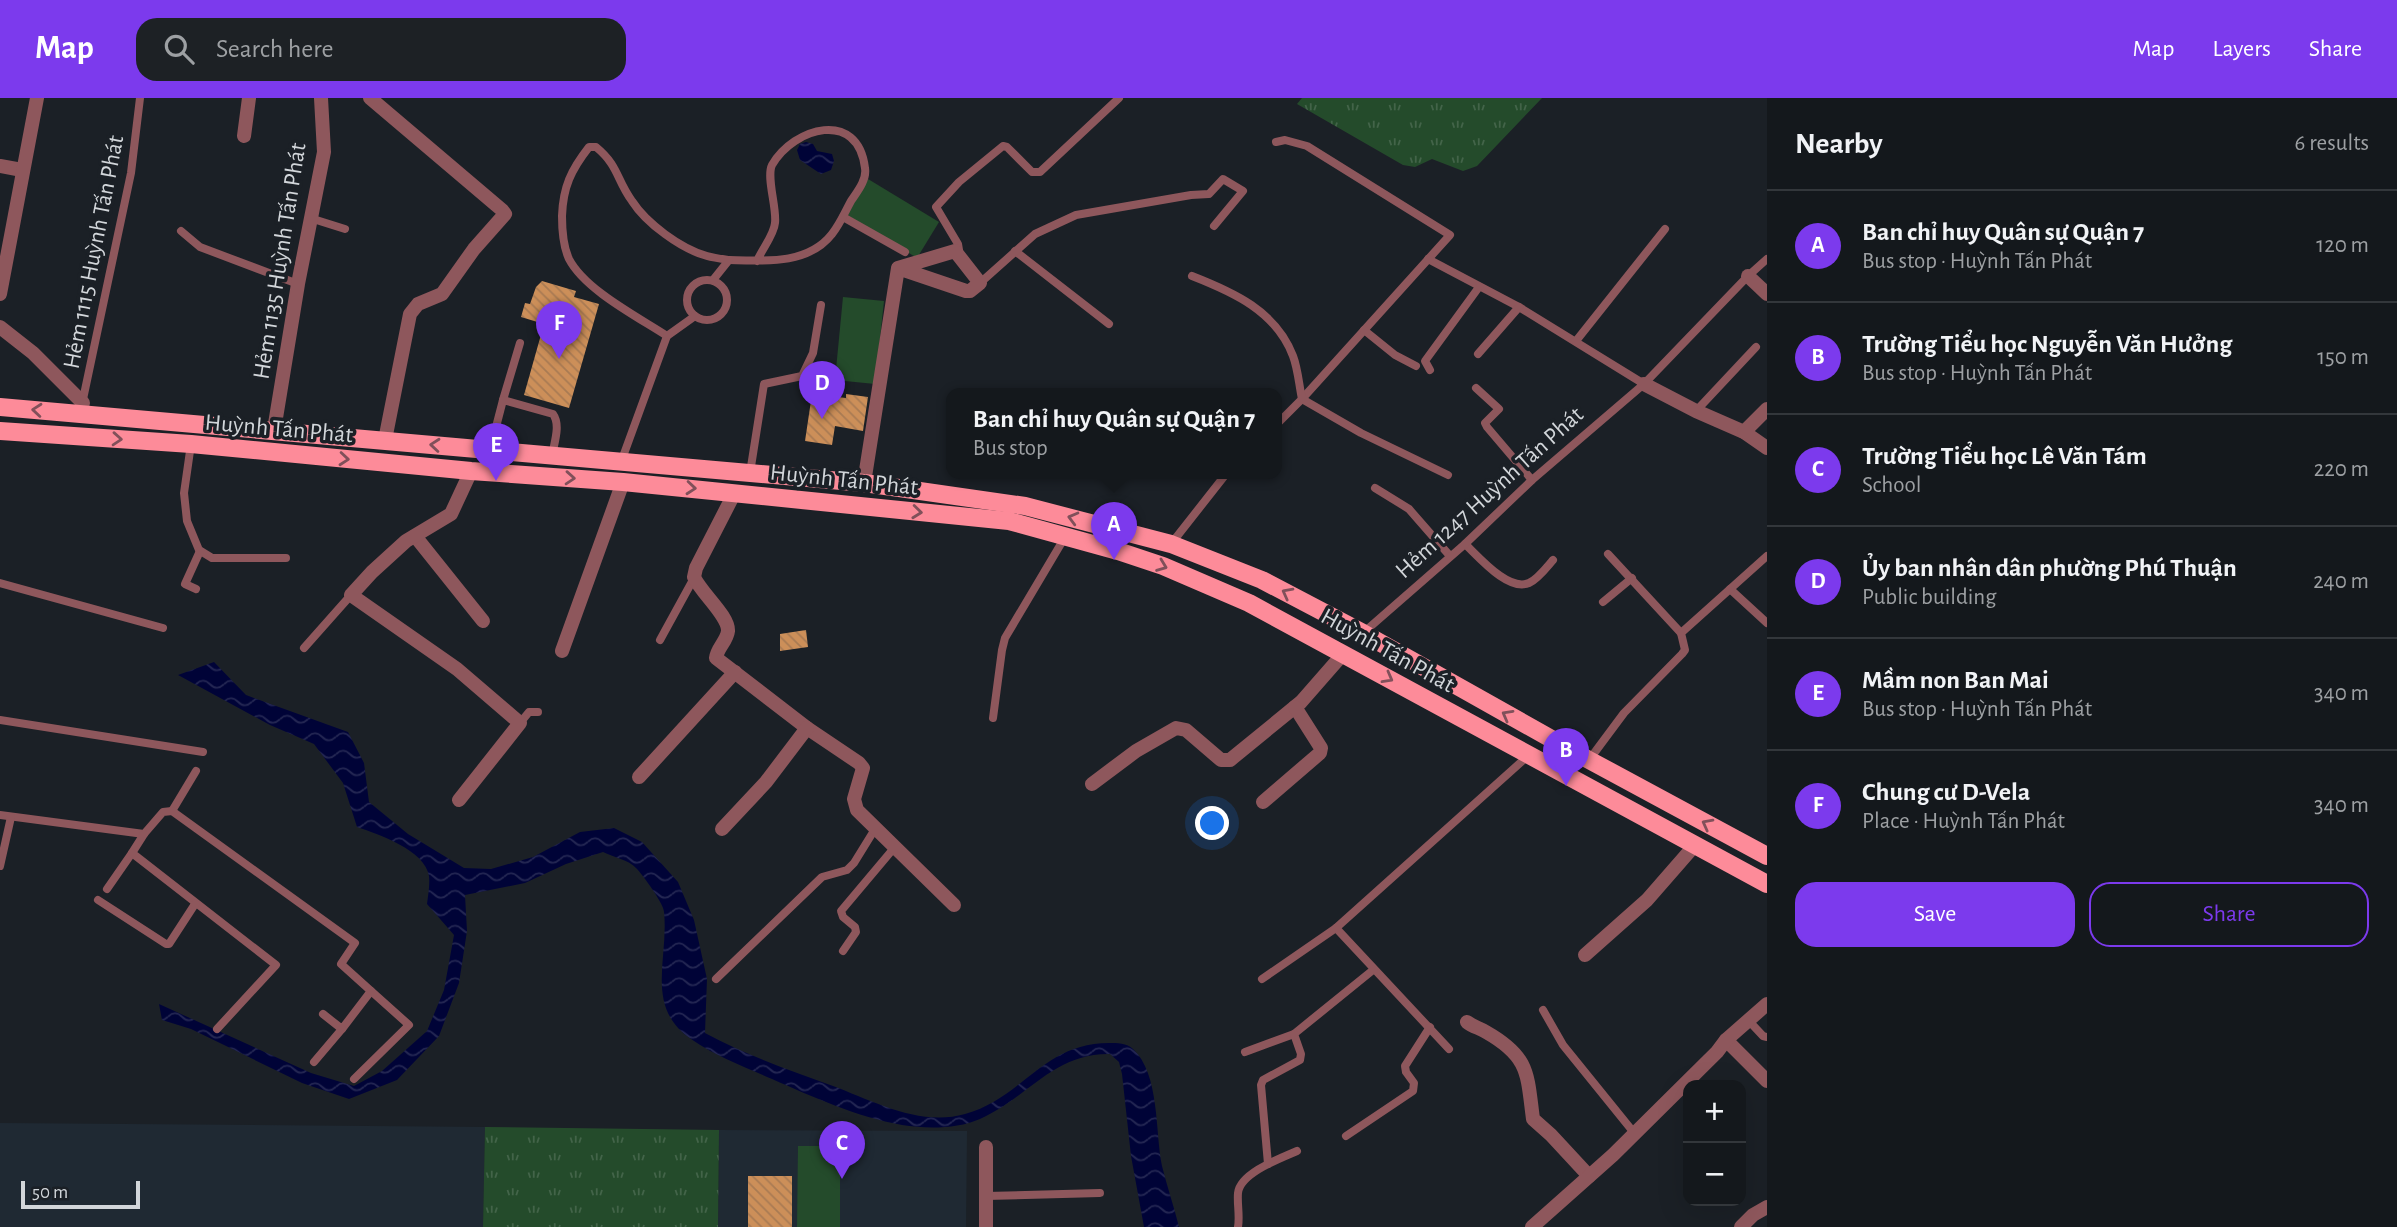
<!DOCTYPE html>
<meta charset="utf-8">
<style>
body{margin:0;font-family:"Alegreya Sans",sans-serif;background:#1d2125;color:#f1f3f6}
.controls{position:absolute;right:21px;bottom:21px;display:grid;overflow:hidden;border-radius:14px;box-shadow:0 7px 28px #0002}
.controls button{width:63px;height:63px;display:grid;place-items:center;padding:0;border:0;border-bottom:2px solid #33373b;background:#14181c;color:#f1f3f6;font:35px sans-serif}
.scale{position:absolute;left:21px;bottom:18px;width:119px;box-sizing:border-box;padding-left:7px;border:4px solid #d2d6da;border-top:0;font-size:19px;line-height:24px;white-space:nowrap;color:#d2d6da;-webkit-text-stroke:5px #1b2026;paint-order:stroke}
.you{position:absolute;left:1213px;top:726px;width:24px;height:24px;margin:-18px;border:5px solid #fff;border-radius:50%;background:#1a73e8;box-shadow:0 0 0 10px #1a73e833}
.badge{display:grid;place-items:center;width:46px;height:46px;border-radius:50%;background:#7c3aed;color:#fff;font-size:23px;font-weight:700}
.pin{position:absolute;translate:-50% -58px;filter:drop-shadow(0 2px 4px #0008)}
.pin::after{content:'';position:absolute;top:37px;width:24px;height:21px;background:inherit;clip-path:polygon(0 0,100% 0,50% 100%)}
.popup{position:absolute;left:946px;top:290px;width:336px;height:91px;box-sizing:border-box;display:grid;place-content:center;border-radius:14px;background:#14181c;filter:drop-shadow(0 2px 5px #0005);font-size:23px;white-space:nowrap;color:#9da0a3}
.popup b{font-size:26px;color:#f1f3f6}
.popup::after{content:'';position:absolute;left:50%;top:100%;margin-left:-14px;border:14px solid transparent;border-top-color:#14181c}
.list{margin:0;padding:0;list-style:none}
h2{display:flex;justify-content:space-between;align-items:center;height:91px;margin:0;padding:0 28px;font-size:30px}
h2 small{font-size:23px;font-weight:400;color:#9da0a3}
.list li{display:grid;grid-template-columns:46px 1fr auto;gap:21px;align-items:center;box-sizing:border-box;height:112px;padding:0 28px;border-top:2px solid #33373b}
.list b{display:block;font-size:26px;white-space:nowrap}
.list p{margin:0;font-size:23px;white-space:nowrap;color:#9da0a3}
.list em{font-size:23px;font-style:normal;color:#9da0a3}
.actions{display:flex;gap:14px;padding:21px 28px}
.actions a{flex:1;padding:16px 0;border:2px solid #7c3aed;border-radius:21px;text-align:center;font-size:24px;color:#7c3aed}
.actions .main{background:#7c3aed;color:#fff}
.icon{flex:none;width:38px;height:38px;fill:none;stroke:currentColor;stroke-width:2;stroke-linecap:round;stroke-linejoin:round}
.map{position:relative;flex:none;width:1767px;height:1129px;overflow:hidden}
header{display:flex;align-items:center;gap:42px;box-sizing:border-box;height:98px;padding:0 35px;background:#7c3aed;color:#fff}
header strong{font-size:33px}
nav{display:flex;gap:38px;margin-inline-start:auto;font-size:24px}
.search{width:490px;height:63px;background:#1d2125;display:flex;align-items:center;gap:18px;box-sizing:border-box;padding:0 24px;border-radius:21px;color:#9da0a3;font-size:26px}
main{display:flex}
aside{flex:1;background:#14181c}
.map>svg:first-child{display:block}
</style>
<header>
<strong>Map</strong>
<div class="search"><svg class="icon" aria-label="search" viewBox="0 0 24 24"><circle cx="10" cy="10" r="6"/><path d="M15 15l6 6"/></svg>Search here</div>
<nav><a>Map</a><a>Layers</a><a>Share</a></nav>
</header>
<main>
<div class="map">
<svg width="1767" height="1129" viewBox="0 0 1767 1129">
<defs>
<pattern id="grass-tufts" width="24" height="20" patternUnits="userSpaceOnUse" patternTransform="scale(1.75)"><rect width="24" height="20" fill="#244b2b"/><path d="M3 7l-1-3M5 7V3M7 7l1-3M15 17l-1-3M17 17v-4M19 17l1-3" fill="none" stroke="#436449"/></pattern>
<pattern id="water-waves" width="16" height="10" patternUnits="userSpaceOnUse" patternTransform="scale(1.75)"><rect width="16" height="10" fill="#000337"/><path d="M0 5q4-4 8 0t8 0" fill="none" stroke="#242753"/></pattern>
<pattern id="building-back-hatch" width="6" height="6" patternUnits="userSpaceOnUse" patternTransform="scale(1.75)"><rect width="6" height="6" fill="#cc8f59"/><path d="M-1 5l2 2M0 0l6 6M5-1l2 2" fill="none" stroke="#a97b53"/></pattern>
</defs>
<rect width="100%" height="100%" fill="#1b2026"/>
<!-- built -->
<g fill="#1f2933">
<path d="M0 1025 485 1029 483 1129H0Z"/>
<path d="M719 1032 967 1033 966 1129H718Z"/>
</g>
<!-- grass -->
<g fill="url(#grass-tufts)">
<path d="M1302 0H1542L1477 68 1463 73 1432 61 1415 69 1403 67 1297 6Z"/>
<path d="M485 1029 719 1032 718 1129H483Z"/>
</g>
<!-- park -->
<g fill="#244b2b">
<path d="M868 81 939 124 917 160 847 117Z"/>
<path d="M843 199 884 203 875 286 835 282Z"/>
<path d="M798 1048H840V1129H797Z"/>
</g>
<!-- water -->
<g fill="url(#water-waves)">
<path d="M806 44 813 46 817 53 832 56 834 63 831 72 821 76 800 62 797 52 800 46Z"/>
<path d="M214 564 246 597 348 634 364 665 369 704 408 736 464 770 491 771 533 759 580 734 614 730 642 744 678 784 694 822 707 881 705 935C746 957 789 972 833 988 873 1003 920 1029 965 1016 1023 1000 1043 945 1109 945 1117 945 1127 945 1133 951 1160 976 1155 1034 1162 1068 1167 1088 1174 1109 1179 1129H1144L1131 1058 1122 976 1119 964 1110 956C1053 955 1028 1000 980 1021 957 1031 927 1031 902 1027 857 1019 813 999 772 981 745 969 715 958 691 941 644 909 669 861 664 814 664 806 643 777 636 770 629 762 613 759 603 754L566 766 525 785 465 797 467 833 459 885 439 938 397 982 349 1001 302 985 191 931 162 922 159 906 311 975 354 988 382 973 427 933 444 892 454 837 427 806C428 798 430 787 429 778 425 752 378 736 357 729L343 685 314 646 270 627 178 577Z"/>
</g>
<!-- building -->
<g fill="url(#building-back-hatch)">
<path d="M542 183 576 193 574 199 599 206 569 310 524 297 544 226 521 219 525 205 530 206 536 189Z"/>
<path d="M812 296 846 300V296L868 299 863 333 835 328 832 347 805 343Z"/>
<path d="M806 532 808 549 780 553V536Z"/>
<rect x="748" y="1078" width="44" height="51"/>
</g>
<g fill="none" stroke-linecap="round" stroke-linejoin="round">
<!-- lane -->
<g stroke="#8e575c" stroke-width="8">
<path d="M1276 44 1285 42 1307 48 1450 137 1302 301 1277 326"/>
<path d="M843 119 905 154"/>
<path d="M310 120 345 131"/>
<path d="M181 133 200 149 298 186"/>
<path d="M955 153 959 152 958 146 936 109 959 84 1003 48 1007 49 1032 74H1040L1119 0"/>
<path d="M1015 153 1109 226"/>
<path d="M1428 161 1519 209 1644 286"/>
<path d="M729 162C764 163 808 167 832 136 840 126 845 114 851 103 857 94 867 82 865 70 858 11 794 29 772 67 766 79 777 110 775 125 774 137 762 151 757 163"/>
<path d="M1192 178C1233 194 1276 213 1293 258 1298 271 1299 287 1302 301L1361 335 1448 377"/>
<circle cx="707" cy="202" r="20"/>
<path d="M980 185 1035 136 1076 117 1191 97 1209 96 1223 81 1243 93 1214 128"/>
<path d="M1364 232 1395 257 1416 268"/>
<path d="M667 238C638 219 585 192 569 161 563 148 562 132 562 118 563 89 571 72 589 49H596C619 68 616 81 632 103 646 125 681 151 707 158 714 160 722 161 729 162L713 182"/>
<path d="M1576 243 1665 131"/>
<path d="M1478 256 1519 209"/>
<path d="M1430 272 1425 263 1479 189"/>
<path d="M1476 290 1499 311 1485 325 1487 329 1532 382"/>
<path d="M503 302 520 245"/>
<path d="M82 306 131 75 140 0"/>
<path d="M1696 313 1756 249"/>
<path d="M191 346 184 395 187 423 199 452 212 460H286"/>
<path d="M490 352 503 302 553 316C561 327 554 345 552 358"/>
<path d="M621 364 667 238 695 218"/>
<path d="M750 375 764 286 802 278 813 255 821 207"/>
<path d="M1375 390 1409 411 1450 458"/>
<path d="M1171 446 1226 376"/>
<path d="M1465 446C1478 458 1508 494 1529 485 1538 481 1546 470 1553 462"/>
<path d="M1608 456 1681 535"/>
<path d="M0 485 163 530"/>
<path d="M196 491 185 486 200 453"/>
<path d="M1730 491 1767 525"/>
<path d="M1603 504 1632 480"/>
<path d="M1363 535 1465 446 1532 382 1644 286 1748 178 1767 161"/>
<path d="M660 542 694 480"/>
<path d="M304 550 351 497"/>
<path d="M993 620 1002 552 1005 540 1065 439"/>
<path d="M0 622 203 654"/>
<path d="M520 625 529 614H538"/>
<path d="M1589 662 1624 615 1682 556 1685 552 1681 535 1767 458"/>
<path d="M172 713 196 673"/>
<path d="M0 717 144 736 163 714 172 713 355 845 341 866 371 893 342 931 323 916"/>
<path d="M144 736 132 755 276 867 217 931"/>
<path d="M0 768 11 719"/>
<path d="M107 791 132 755"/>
<path d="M98 802 166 846H169L195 806"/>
<path d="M1336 830 1449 951"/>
<path d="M843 853 856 834 855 829 843 819 841 813 894 750"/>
<path d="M716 881 822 779 847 772 854 765 875 731"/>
<path d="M1262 881 1336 830 1529 657"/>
<path d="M1543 912 1563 947 1635 1036"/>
<path d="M1749 923 1763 938 1767 939"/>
<path d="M1245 954 1294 936 1373 872"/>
<path d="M314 964 342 931"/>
<path d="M354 981 409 927 371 893"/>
<path d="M1346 1038 1413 993 1414 985 1406 974 1405 968 1430 929"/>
<path d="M1268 1066 1261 987 1263 982 1300 962 1301 956 1294 936"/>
<path d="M986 1098 1100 1095"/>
<path d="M1238 1129C1240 1118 1237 1106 1238 1095 1240 1075 1281 1060 1297 1053"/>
</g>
<!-- street -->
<g stroke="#8e575c" stroke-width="14">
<path d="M370 0 502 112 505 116 474 151 442 196 418 206 410 216 385 342"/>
<path d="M244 38 249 0"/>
<path d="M0 68 22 72"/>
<path d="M1748 178 1767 196"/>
<path d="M0 196 37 0"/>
<path d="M0 229 33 255 83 305"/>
<path d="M1644 286 1696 313 1744 334 1767 350"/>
<path d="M274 332 298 186 324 54 321 0"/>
<path d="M1744 334 1767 311"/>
<path d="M864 385 898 170 966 193H970L980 185 955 153 898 170"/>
<path d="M735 394 696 470 694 479C701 495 729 518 728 533 727 543 717 550 716 560L807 630 859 665 863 670 854 701 857 712 954 807"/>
<path d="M415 438 483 523"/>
<path d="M562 553 623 384"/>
<path d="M639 679 735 574"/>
<path d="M1092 686 1136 653 1176 630 1186 632 1221 662H1230L1301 604 1343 556"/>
<path d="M459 702 520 625 457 571 351 497 372 474 406 443 451 416 471 373"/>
<path d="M1263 704 1320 655 1321 650 1295 609"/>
<path d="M722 731 766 684 807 630"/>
<path d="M1585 857 1647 802 1695 747"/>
<path d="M1467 924C1473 929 1480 930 1486 934 1530 959 1527 976 1533 1021L1551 1037 1589 1078"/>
<path d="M1726 942 1767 983"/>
<path d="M986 1049V1129"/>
<path d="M1532 1129 1613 1057 1717 954 1726 942 1767 906"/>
<path d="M1741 1129 1753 1117 1767 1109"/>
</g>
<!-- primary -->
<g stroke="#fd8b99" stroke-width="18">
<path d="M0 309 864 385 1025 408 1171 446 1262 482 1363 535 1589 662 1767 758"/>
<path d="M0 333 191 346 471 373 623 384 1009 423 1118 453 1163 468 1249 505 1767 786"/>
</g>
</g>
<!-- one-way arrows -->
<defs><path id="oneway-chevron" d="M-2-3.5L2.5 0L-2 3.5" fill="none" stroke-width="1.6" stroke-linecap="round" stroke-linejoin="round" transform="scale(1.75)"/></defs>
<g stroke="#81505a">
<use href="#oneway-chevron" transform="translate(37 312) rotate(-175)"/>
<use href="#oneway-chevron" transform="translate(117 341) rotate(4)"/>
<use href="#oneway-chevron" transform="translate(435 347) rotate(-175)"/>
<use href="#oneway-chevron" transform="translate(344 361) rotate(5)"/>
<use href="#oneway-chevron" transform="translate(570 380) rotate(4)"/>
<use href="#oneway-chevron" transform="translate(691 390) rotate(5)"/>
<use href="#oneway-chevron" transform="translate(917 414) rotate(6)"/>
<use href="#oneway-chevron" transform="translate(1073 420) rotate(-165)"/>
<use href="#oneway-chevron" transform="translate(1162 468) rotate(21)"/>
<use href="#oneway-chevron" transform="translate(1287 495) rotate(-152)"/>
<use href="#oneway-chevron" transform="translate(1388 580) rotate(29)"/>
<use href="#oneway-chevron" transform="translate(1507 617) rotate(-151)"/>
<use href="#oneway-chevron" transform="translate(1707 726) rotate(-152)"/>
</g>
<g text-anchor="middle" stroke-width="7" stroke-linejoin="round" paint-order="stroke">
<!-- street labels -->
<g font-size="24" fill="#d2d6da" stroke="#1b2026">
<text transform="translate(93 154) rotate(-79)" y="8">Hẻm 1115 Huỳnh Tấn Phát</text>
<text transform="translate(279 163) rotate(-81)" y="8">Hẻm 1135 Huỳnh Tấn Phát</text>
<text transform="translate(279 330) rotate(5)" y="8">Huỳnh Tấn Phát</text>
<text transform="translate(844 381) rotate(6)" y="8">Huỳnh Tấn Phát</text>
<text transform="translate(1489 394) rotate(-42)" y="8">Hẻm 1247 Huỳnh Tấn Phát</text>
<text transform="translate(1388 552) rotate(29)" y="8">Huỳnh Tấn Phát</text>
</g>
</g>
</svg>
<div class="controls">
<button>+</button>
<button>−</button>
</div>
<div class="scale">50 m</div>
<div class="you"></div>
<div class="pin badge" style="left:1114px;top:462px">A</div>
<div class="popup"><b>Ban chỉ huy Quân sự Quận 7</b>Bus stop</div>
<div class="pin badge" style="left:1566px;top:688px">B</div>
<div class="pin badge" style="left:842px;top:1081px">C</div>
<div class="pin badge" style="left:822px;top:321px">D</div>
<div class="pin badge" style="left:496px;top:383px">E</div>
<div class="pin badge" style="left:559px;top:261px">F</div>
</div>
<aside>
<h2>Nearby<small>6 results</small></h2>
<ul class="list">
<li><span class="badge">A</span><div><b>Ban chỉ huy Quân sự Quận 7</b><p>Bus stop · Huỳnh Tấn Phát</p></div><em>120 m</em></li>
<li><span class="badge">B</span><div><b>Trường Tiểu học Nguyễn Văn Hưởng</b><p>Bus stop · Huỳnh Tấn Phát</p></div><em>150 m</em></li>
<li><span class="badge">C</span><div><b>Trường Tiểu học Lê Văn Tám</b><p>School</p></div><em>220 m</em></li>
<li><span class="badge">D</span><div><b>Ủy ban nhân dân phường Phú Thuận</b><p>Public building</p></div><em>240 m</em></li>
<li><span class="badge">E</span><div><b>Mầm non Ban Mai</b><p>Bus stop · Huỳnh Tấn Phát</p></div><em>340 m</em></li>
<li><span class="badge">F</span><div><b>Chung cư D-Vela</b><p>Place · Huỳnh Tấn Phát</p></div><em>340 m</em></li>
</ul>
<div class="actions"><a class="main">Save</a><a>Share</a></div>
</aside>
</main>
